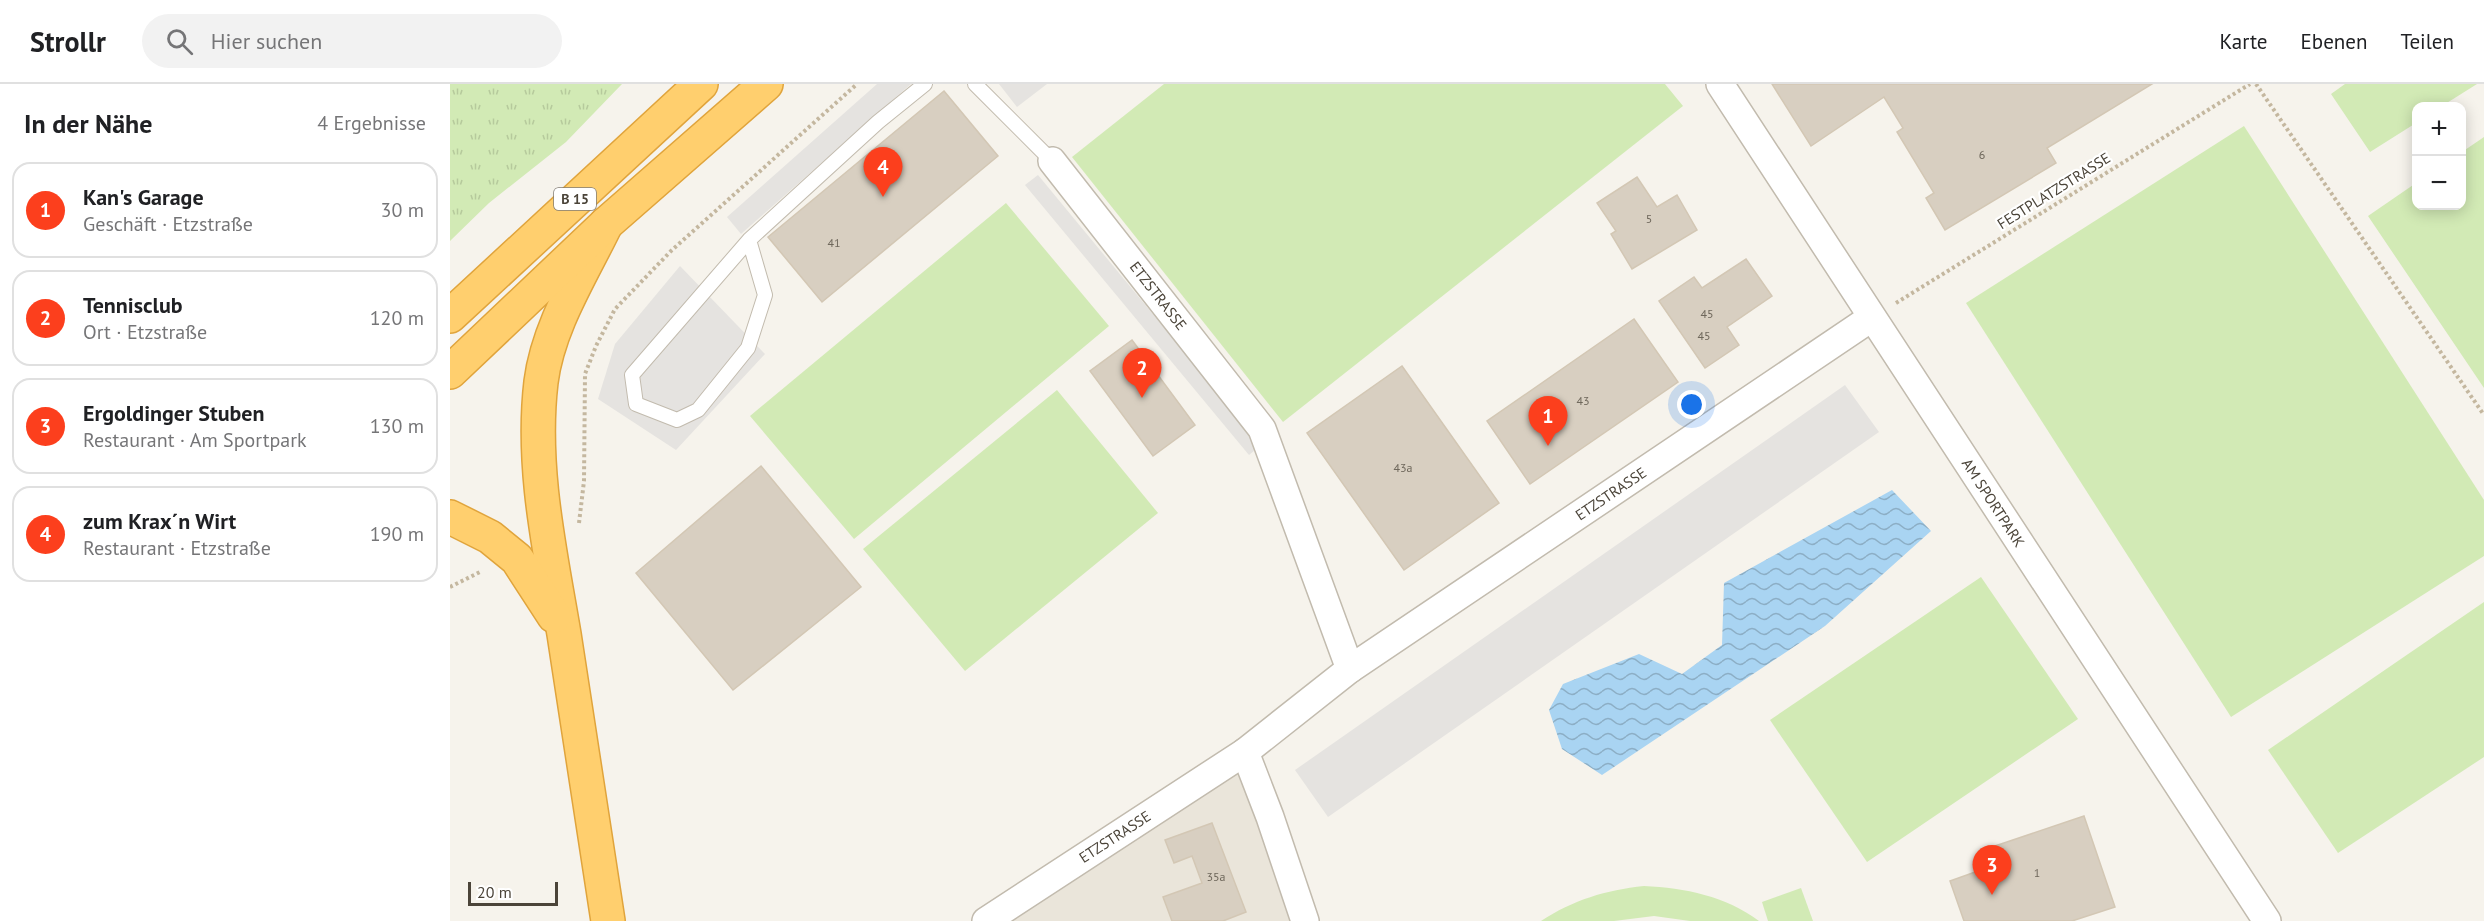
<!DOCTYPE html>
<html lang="de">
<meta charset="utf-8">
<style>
body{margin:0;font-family:"PT Sans",sans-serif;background:#f2f2f2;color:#202124}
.controls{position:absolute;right:18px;top:18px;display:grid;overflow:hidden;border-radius:12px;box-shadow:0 3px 15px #0003}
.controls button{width:54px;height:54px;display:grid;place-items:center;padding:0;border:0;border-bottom:2px solid #e0e0e0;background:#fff;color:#202124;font:30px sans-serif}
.scale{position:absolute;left:18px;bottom:15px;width:90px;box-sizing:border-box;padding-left:6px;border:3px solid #4b4439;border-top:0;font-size:16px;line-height:21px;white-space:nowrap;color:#4b4439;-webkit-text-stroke:4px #fff;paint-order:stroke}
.you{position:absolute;left:1242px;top:321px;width:21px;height:21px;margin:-15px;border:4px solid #fff;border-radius:50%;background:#1a73e8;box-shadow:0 0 0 9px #1a73e833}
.badge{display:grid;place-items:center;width:39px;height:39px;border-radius:50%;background:#fc3f1d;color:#fff;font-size:20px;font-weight:700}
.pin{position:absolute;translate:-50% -50px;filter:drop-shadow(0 2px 3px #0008)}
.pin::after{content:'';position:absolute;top:32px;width:21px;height:18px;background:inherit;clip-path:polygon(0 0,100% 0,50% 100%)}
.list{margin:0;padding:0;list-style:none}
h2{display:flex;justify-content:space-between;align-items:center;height:78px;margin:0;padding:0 24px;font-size:26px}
h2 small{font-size:20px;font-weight:400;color:#757577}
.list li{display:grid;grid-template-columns:39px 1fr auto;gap:18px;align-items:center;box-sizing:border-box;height:96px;margin:0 12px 12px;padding:0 12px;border:2px solid #e0e0e0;border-radius:18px}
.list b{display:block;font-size:22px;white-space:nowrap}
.list p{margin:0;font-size:20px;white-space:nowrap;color:#757577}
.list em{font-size:20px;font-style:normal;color:#757577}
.icon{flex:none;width:33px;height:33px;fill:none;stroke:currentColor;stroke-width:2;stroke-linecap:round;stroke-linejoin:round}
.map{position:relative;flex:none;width:2034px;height:837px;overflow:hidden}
header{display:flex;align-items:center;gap:36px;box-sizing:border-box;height:84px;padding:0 30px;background:#fff;border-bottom:2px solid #e0e0e0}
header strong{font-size:28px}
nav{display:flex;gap:33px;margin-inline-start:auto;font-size:21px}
.search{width:420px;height:54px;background:#f2f2f2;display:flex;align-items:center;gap:15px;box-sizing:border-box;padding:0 21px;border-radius:33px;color:#757577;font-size:22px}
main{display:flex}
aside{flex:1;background:#fff}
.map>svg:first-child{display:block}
</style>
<header>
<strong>Strollr</strong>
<div class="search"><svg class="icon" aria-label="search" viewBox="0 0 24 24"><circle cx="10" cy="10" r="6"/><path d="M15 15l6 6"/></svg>Hier suchen</div>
<nav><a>Karte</a><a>Ebenen</a><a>Teilen</a></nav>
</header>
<main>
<aside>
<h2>In der Nähe<small>4 Ergebnisse</small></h2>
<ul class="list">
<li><span class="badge">1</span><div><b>Kan's Garage</b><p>Geschäft · Etzstraße</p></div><em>30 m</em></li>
<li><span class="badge">2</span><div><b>Tennisclub</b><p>Ort · Etzstraße</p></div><em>120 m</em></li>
<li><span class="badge">3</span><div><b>Ergoldinger Stuben</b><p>Restaurant · Am Sportpark</p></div><em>130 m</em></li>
<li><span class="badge">4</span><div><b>zum Krax´n Wirt</b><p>Restaurant · Etzstraße</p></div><em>190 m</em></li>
</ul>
</aside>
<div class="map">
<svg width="2034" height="837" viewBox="0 0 2034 837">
<defs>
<pattern id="grass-tufts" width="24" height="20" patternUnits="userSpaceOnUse" patternTransform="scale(1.5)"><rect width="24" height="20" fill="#d2eab5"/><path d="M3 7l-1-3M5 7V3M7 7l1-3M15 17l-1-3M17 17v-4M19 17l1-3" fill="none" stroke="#b6ca9c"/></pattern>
<pattern id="water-waves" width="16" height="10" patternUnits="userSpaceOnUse" patternTransform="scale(1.5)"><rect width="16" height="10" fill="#a9d4f2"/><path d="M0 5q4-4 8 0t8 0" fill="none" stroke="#8caec5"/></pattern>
</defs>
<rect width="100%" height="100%" fill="#f6f3ec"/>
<!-- residential -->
<path fill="#eae5da" d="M795 668 855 837H536Z"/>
<!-- grass -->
<path fill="url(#grass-tufts)" d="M0 0H172L116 58 39 119 0 157Z"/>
<!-- garden -->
<g fill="#d2eab5">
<path d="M714 0H1215L1233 22 833 338 622 73Z"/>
<path d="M1895 0H2027L1992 22H1966V39L1920 68 1881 10Z"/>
<path d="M1794 42 2034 416V472L1781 633 1516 219Z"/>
<path d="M2034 53V304L1918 132 1966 99V122H2012V68Z"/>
<path d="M556 119 659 242 404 455 300 332Z"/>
<path d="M607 306 708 429 515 587 413 465Z"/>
<path d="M1531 493 1628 635 1417 778 1320 636Z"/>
<path d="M2034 518V673L1888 769 1818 666Z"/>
<path d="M1194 802C1235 804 1276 812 1309 837H1240L1204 832 1164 837H1091C1123 816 1156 806 1194 802Z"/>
<path d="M1351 804 1363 837H1318L1312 818Z"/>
</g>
<!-- parking -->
<g fill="#e5e3e0">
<path d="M427 0H461L291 150 277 133Z"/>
<path d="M549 0H597L567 23Z"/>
<path d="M588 91 811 361 799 371 575 101Z"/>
<path d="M230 182 315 270 226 366 148 315 165 260Z"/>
<path d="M1395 301 1429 348 878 733 845 686Z"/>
</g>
<!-- water -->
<path fill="url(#water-waves)" d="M1442 406 1481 447 1375 542 1152 691 1112 665 1099 626 1113 600 1189 570 1232 590 1272 561 1274 499Z"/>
<!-- building -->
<g fill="#d8cfc1" stroke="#d3c7b4" stroke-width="1.5">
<path d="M1322 0H1702L1597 64 1606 79 1495 146 1476 114 1484 109 1447 48 1453 44 1434 13 1361 62Z"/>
<path d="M494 7 548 72 372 218 318 153Z"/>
<path d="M1187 93 1207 123 1227 111 1247 146 1182 185 1161 150 1166 147 1147 119Z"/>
<path d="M1296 175 1322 212 1277 243 1289 261 1255 284 1209 217 1244 193 1252 204Z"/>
<path d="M1184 235 1228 298 1080 400 1037 337Z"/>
<path d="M682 256 745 341 703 372 640 287Z"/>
<path d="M952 282 1049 419 954 486 857 349Z"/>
<path d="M311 382 411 503 283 606 186 489Z"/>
<path d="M1634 732 1665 823 1622 837H1514L1500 797 1542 782 1536 765Z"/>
<path d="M762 739 796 828 773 837H722L713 813 752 799 742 772 724 779 715 756Z"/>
</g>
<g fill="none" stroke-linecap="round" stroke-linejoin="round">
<defs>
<g id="lane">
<path d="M525 0 602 77"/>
<path d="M299 156 315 211 298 264 248 326 227 336 186 320 182 291 299 156 428 38 475 0"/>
</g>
<g id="street">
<path d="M1270 0 1817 837"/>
<path d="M602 77 812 345 900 585"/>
<path d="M795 668 820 733 855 837"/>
<path d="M536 837 795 668 900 585 1421 234"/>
</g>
<g id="highway">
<path d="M156 140C132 190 98 242 91 298 81 383 100 467 114 550 129 646 143 741 158 837"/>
<path d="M0 232 251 0"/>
<path d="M0 288 156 140 316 0"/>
<path d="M0 433 40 453 67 475 104 532"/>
</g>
</defs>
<!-- lane casing -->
<use href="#lane" stroke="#c2bbae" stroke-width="16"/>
<!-- street casing -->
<use href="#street" stroke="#c2bbae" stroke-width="30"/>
<!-- highway casing -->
<use href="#highway" stroke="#e0a43c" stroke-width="36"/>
<!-- path -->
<g stroke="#c4b79f" stroke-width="4" stroke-dasharray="3 3" stroke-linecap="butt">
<path d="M1806 0 2034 331"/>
<path d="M1446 219 1800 0"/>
<path d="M129 439 134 397 135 290 146 262 165 225 221 167 407 0"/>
<path d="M0 503 32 487"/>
</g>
<!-- lane -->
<use href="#lane" stroke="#fff" stroke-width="14"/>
<!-- street -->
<use href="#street" stroke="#fff" stroke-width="27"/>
<!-- highway -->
<use href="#highway" stroke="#ffcf6e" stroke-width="33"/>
</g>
<g text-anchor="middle" stroke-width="4.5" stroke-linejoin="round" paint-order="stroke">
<!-- number labels -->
<g font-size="12" fill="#6e675b">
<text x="1532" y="75">6</text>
<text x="1199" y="139">5</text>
<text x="384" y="163">41</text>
<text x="1257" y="234">45</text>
<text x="1254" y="256">45</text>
<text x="1133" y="321">43</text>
<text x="953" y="388">43a</text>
<text x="1587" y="793">1</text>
<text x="766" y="797">35a</text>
</g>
<!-- shield labels -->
<rect fill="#fff" stroke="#817c74" stroke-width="1.5" x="104" y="104" width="42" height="22" rx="4.5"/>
<g font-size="14" font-weight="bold" fill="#4b4439">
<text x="125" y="120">B 15</text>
</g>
<!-- street labels -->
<g font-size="15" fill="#4b4439" stroke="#fff">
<text transform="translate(1604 107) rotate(-32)" y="5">FESTPLATZSTRASSE</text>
<text transform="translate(708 212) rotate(52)" y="5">ETZSTRASSE</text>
<text transform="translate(1161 410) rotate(-34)" y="5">ETZSTRASSE</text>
<text transform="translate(1543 419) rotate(57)" y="5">AM SPORTPARK</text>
<text transform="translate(665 753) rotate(-33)" y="5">ETZSTRASSE</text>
</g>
</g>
</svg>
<div class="controls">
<button>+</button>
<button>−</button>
</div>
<div class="scale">20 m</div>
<div class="you"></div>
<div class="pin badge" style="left:1098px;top:362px">1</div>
<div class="pin badge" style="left:692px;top:314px">2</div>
<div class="pin badge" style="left:1542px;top:811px">3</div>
<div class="pin badge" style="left:433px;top:113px">4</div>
</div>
</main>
